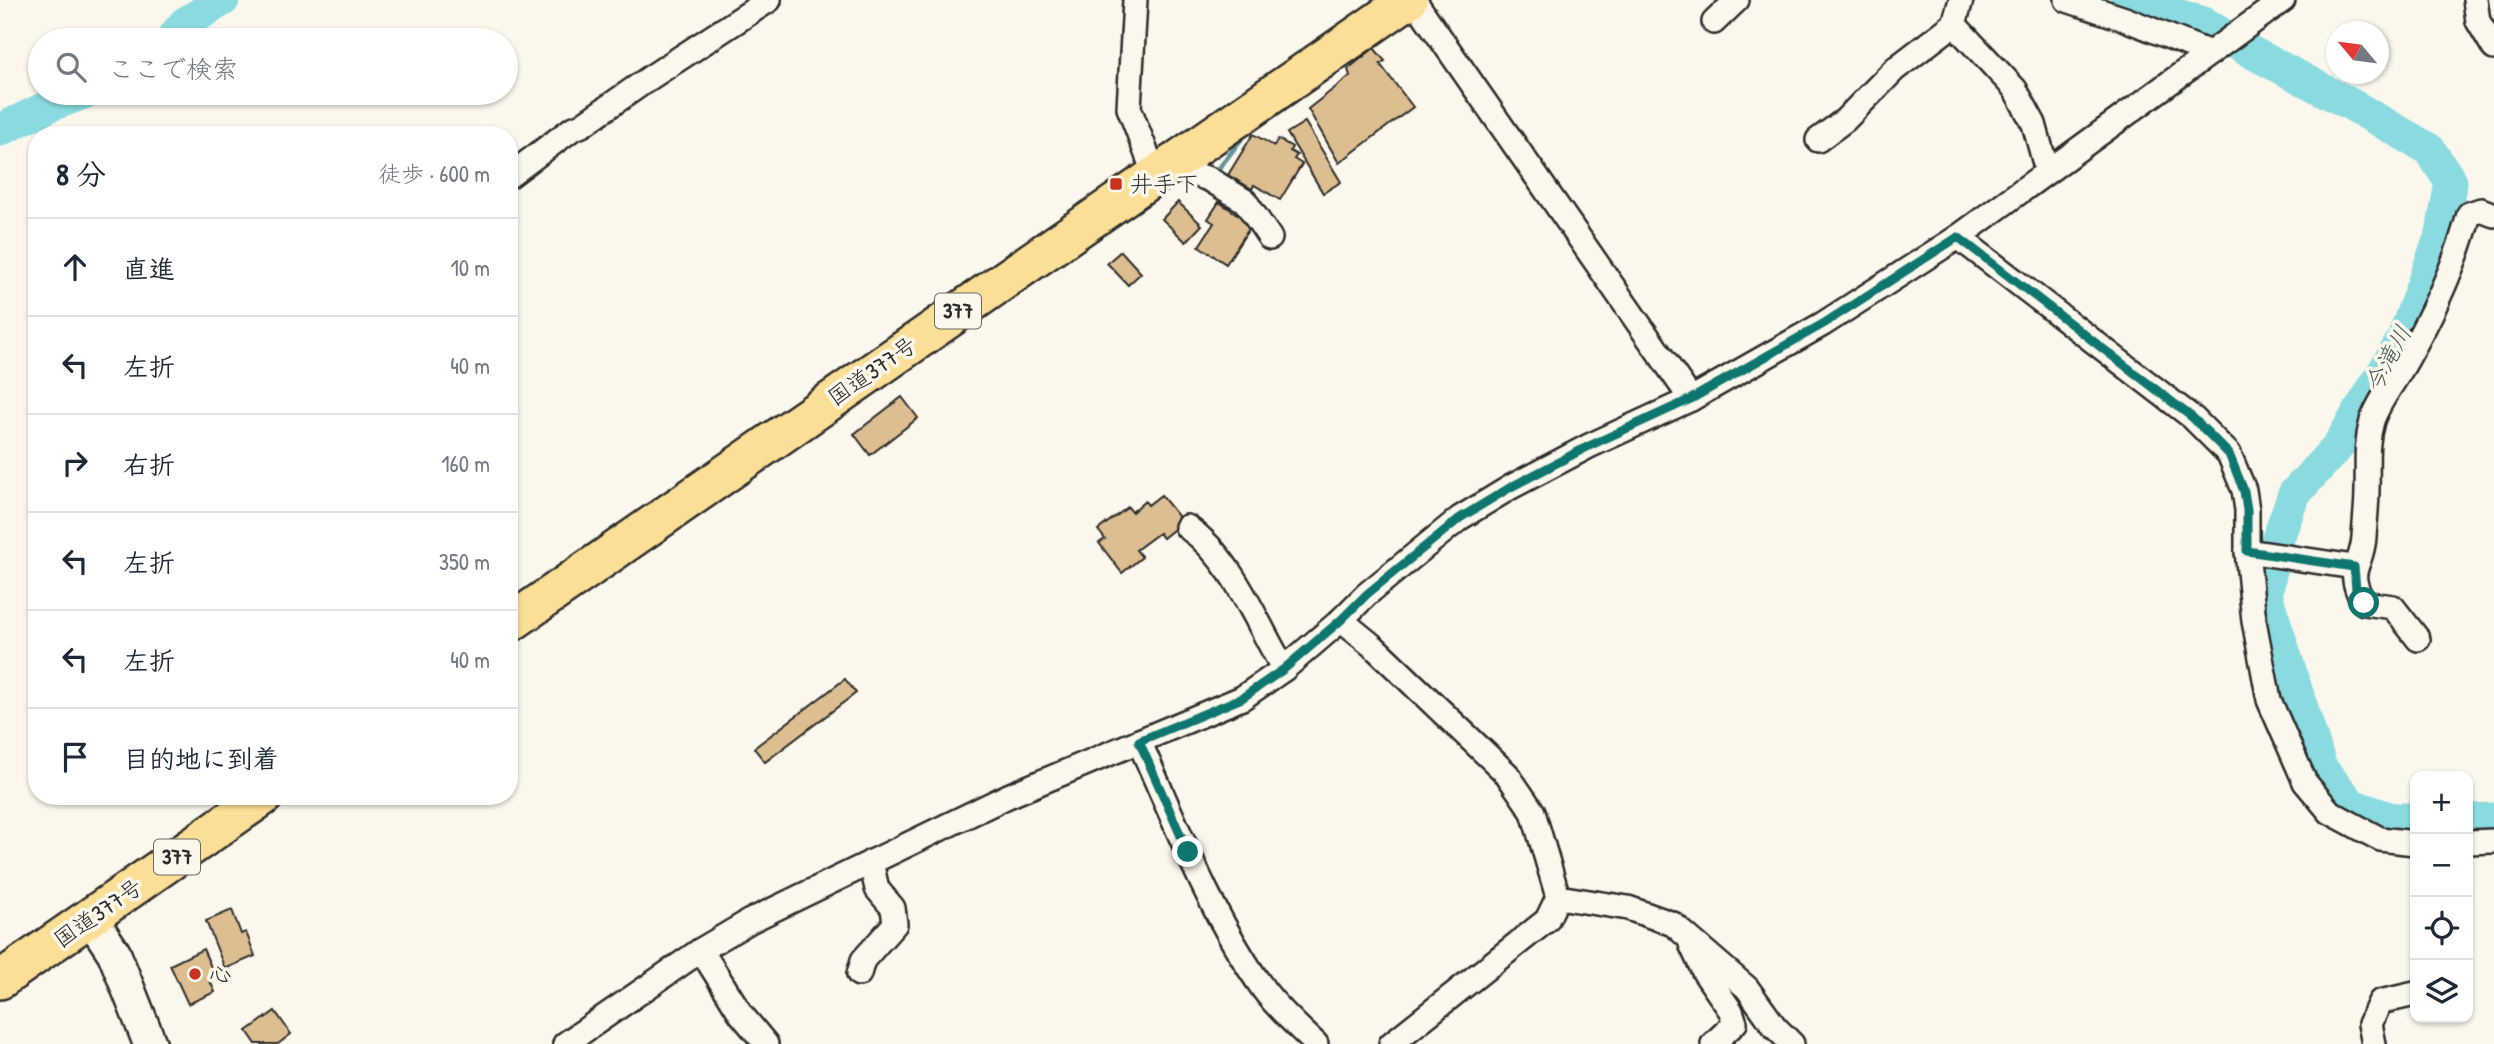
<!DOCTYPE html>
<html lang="ja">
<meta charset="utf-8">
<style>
body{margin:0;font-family:"Patrick Hand","Klee One",sans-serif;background:#f2f2f3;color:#1f2937}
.controls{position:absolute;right:21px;bottom:21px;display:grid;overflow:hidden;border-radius:14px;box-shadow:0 2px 5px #0004}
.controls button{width:63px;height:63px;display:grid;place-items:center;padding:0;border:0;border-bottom:2px solid #e0e1e3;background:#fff;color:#1f2937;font:35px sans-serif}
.compass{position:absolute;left:2326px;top:21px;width:63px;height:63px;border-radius:50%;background:#fff;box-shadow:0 2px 5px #0004;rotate:299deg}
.stop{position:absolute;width:21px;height:21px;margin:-16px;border:5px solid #0f766e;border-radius:50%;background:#fff}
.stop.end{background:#0f766e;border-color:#fff;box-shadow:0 2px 7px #0008}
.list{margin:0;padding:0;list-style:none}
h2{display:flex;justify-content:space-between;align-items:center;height:91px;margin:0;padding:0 28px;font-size:30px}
h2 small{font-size:23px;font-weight:400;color:#747a83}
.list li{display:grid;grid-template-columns:46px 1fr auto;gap:21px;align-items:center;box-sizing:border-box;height:98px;padding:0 28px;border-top:2px solid #e0e1e3}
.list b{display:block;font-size:26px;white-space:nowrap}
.list em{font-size:23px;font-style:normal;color:#747a83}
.icon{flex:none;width:38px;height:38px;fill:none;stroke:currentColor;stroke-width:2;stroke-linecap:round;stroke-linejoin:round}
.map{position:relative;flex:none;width:2494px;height:1044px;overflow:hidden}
.search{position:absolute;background:#fff;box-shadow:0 2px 5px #0004;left:28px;top:28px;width:490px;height:77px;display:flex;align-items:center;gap:18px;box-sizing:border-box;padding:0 24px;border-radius:38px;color:#747a83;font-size:26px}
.panel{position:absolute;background:#fff;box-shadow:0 2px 5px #0004;left:28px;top:126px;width:490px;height:679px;border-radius:28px}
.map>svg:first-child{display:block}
</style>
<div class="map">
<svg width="2494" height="1044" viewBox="0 0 2494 1044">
<rect width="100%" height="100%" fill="#fbf7ec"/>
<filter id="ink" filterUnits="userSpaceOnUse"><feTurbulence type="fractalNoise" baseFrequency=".0143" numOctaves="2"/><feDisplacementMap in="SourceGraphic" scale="14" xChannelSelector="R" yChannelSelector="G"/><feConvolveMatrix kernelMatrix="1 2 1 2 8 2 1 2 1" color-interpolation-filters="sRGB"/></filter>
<g filter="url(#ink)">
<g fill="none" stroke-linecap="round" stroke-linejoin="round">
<!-- stream -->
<path stroke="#649598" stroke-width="5" d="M1214 175 1245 134"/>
<!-- river -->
<g stroke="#8adbe0" stroke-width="33">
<path d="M2127 0 2204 23 2247 50 2352 105 2429 149 2451 182 2442 233 2402 341 2338 446 2294 494 2276 544 2266 595 2321 768 2352 805 2392 819H2415"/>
<path d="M171 40 185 23 223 0"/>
<path d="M0 130 51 105 84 93"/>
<path d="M2468 820 2494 819"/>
</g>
</g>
<!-- building -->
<g fill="#ddbe90" stroke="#2b2b2b" stroke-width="2">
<path d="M1374 48 1385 61 1380 64 1413 107 1339 163 1308 109 1350 76 1348 69Z"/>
<path d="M1305 122 1341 182 1323 193 1287 133Z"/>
<path d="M1253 134 1274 146 1278 139 1292 147 1290 151 1297 155 1294 159 1302 164 1280 200 1254 185 1252 189 1228 175Z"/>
<path d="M1178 202 1202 225 1186 242 1162 219Z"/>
<path d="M1219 202 1252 224 1226 264 1199 246 1214 223 1208 219Z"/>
<path d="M1121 251 1141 273 1128 285 1107 263Z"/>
<path d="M902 397 918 418 870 455 854 434Z"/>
<path d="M1161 495 1183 522 1163 538 1159 533 1136 550 1142 557 1122 573 1099 543 1105 539 1098 530 1128 507 1132 512 1145 501 1148 505Z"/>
<path d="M845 679 856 693 765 762 754 748Z"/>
<path d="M232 910 241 934 246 932 255 956 225 969 206 921Z"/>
<path d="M203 949 216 978 210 981 215 992 188 1004 170 965Z"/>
<path d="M275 1011 291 1034 278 1044H256L247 1031Z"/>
</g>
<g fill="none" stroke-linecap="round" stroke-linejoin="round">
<defs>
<g id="minor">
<path d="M1135 0 1129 108 1155 175"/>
<path d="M1414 0 1691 399"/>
<path d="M1961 0 1954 24 2015 89 2034 124 2047 171"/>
<path d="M2067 0 2125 19 2210 53"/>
<path d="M2475 0 2478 21 2494 48"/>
<path d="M1714 22 1737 0"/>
<path d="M1818 140 1845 120 1895 69 1954 24"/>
<path d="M1168 166 1209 179 1245 201 1270 238"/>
<path d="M509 176 572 129 582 125 651 77 769 0"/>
<path d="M1958 237 2193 418 2229 454 2244 490 2247 510V551L2254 621 2269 700 2305 782 2330 812 2380 839 2415 843"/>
<path d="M1187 527C1234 560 1255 621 1284 669"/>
<path d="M2247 551 2354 567"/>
<path d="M1341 620 1374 647 1507 774 1533 812 1558 897 1628 908 1673 924 1747 988 1775 1027 1792 1044"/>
<path d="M2418 639 2393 607 2364 603C2344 569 2362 568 2364 537 2365 521 2367 505 2367 489 2368 464 2365 446 2372 421 2379 400 2396 380 2406 361 2432 315 2456 265 2469 214L2481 210 2494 215"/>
<path d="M1139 741C1175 822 1212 918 1264 990 1279 1010 1298 1027 1316 1044"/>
<path d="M2468 842 2494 841"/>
<path d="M1691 944 1704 972 1731 1011 1735 1023 1713 1044"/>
<path d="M701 950 741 1014 766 1044"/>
<path d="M859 974 863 960 895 924 893 908 877 889 871 862"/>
<path d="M565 1044 701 950 750 921 1008 796 1242 698 1284 669 1341 620 1367 594 1460 518 1511 487 1589 446 1691 399 1823 324 1958 237 2283 0"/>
<path d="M1391 1044 1547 920 1558 897"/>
<path d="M2374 1044 2370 1024 2380 1002 2415 994"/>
</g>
<path id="secondary" d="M91 918 114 953 150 1044"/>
<g id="trunk">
<path d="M509 624 1408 0"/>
<path d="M0 980 264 796"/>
</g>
</defs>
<!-- minor casing -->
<use href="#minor" stroke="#2b2b2b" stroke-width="28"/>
<!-- secondary casing -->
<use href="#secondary" stroke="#2b2b2b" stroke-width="37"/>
<!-- trunk casing -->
<use href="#trunk" stroke="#2b2b2b" stroke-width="42"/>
<!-- minor -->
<use href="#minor" stroke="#fbf7ec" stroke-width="23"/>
<!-- secondary -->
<use href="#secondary" stroke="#fbf7ec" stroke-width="32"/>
<!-- trunk -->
<use href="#trunk" stroke="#fbdf96" stroke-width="37"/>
</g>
</g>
<g fill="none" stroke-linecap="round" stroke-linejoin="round" filter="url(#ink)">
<!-- route -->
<path stroke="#0f766e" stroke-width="9" d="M1188 852 1139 741 1242 698 1284 669 1341 620 1367 594 1460 518 1511 487 1589 446 1691 399 1823 324 1958 237 2193 418 2229 454 2244 491 2247 510V551L2354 567 2356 589 2364 603"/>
</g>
<!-- markers -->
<g fill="#c8321e" stroke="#fbf7ec" stroke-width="2.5">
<rect x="1109" y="177" width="14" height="14" rx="3.5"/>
<circle cx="195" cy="974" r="7"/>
</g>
<g text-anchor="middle" stroke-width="7" stroke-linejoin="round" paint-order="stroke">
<!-- shield labels -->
<g fill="#fbf7ec" stroke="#696865" stroke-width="2">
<rect x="935" y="293.5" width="46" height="35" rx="5"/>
<rect x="154" y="839.5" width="46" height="35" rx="5"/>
</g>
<g font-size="21" font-weight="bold" fill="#2b2b2b">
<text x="958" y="318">377</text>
<text x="177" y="864">377</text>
</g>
<!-- poi labels -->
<g font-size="23" fill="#2b2b2b" stroke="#fbf7ec" text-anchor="start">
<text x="1130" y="192">井手下</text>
<text x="209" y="982">心</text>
</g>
<!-- street labels -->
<g font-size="23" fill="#2b2b2b" stroke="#fbf7ec">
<text transform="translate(872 371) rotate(-35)" y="8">国道377号</text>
<text transform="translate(98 913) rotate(-35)" y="8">国道377号</text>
</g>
<!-- water labels -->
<g font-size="24" font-style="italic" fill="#435758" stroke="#fbf7ec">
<text transform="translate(2388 359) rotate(-62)" y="8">今滝川</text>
</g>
</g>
</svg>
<div class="controls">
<button>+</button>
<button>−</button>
<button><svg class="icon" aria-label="locate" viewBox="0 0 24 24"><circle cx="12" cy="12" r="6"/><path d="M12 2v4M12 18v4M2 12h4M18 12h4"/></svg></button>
<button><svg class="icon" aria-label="layers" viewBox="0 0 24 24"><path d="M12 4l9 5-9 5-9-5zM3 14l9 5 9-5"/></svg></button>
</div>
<svg class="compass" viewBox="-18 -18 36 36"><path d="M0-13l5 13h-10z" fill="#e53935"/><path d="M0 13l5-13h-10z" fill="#747a83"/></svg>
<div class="stop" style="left:2364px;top:603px"></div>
<div class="stop end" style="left:1188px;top:852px"></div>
<div class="search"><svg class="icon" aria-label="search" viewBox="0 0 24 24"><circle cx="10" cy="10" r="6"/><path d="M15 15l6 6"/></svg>ここで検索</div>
<section class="panel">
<h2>8 分<small>徒歩 · 600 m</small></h2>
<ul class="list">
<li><svg class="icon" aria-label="ahead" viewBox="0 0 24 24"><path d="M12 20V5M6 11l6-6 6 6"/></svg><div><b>直進</b></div><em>10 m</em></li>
<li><svg class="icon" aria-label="left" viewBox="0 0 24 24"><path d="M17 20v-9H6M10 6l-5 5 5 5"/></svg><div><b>左折</b></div><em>40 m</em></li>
<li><svg class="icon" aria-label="right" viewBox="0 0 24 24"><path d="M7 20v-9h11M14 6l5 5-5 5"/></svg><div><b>右折</b></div><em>160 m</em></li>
<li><svg class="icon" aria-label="left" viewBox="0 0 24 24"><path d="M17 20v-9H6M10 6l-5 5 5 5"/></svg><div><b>左折</b></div><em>350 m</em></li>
<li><svg class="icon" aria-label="left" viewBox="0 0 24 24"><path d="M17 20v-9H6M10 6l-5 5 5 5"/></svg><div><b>左折</b></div><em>40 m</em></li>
<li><svg class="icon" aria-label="arrive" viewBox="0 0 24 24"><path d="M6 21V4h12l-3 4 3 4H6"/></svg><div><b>目的地に到着</b></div></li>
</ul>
</section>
</div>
